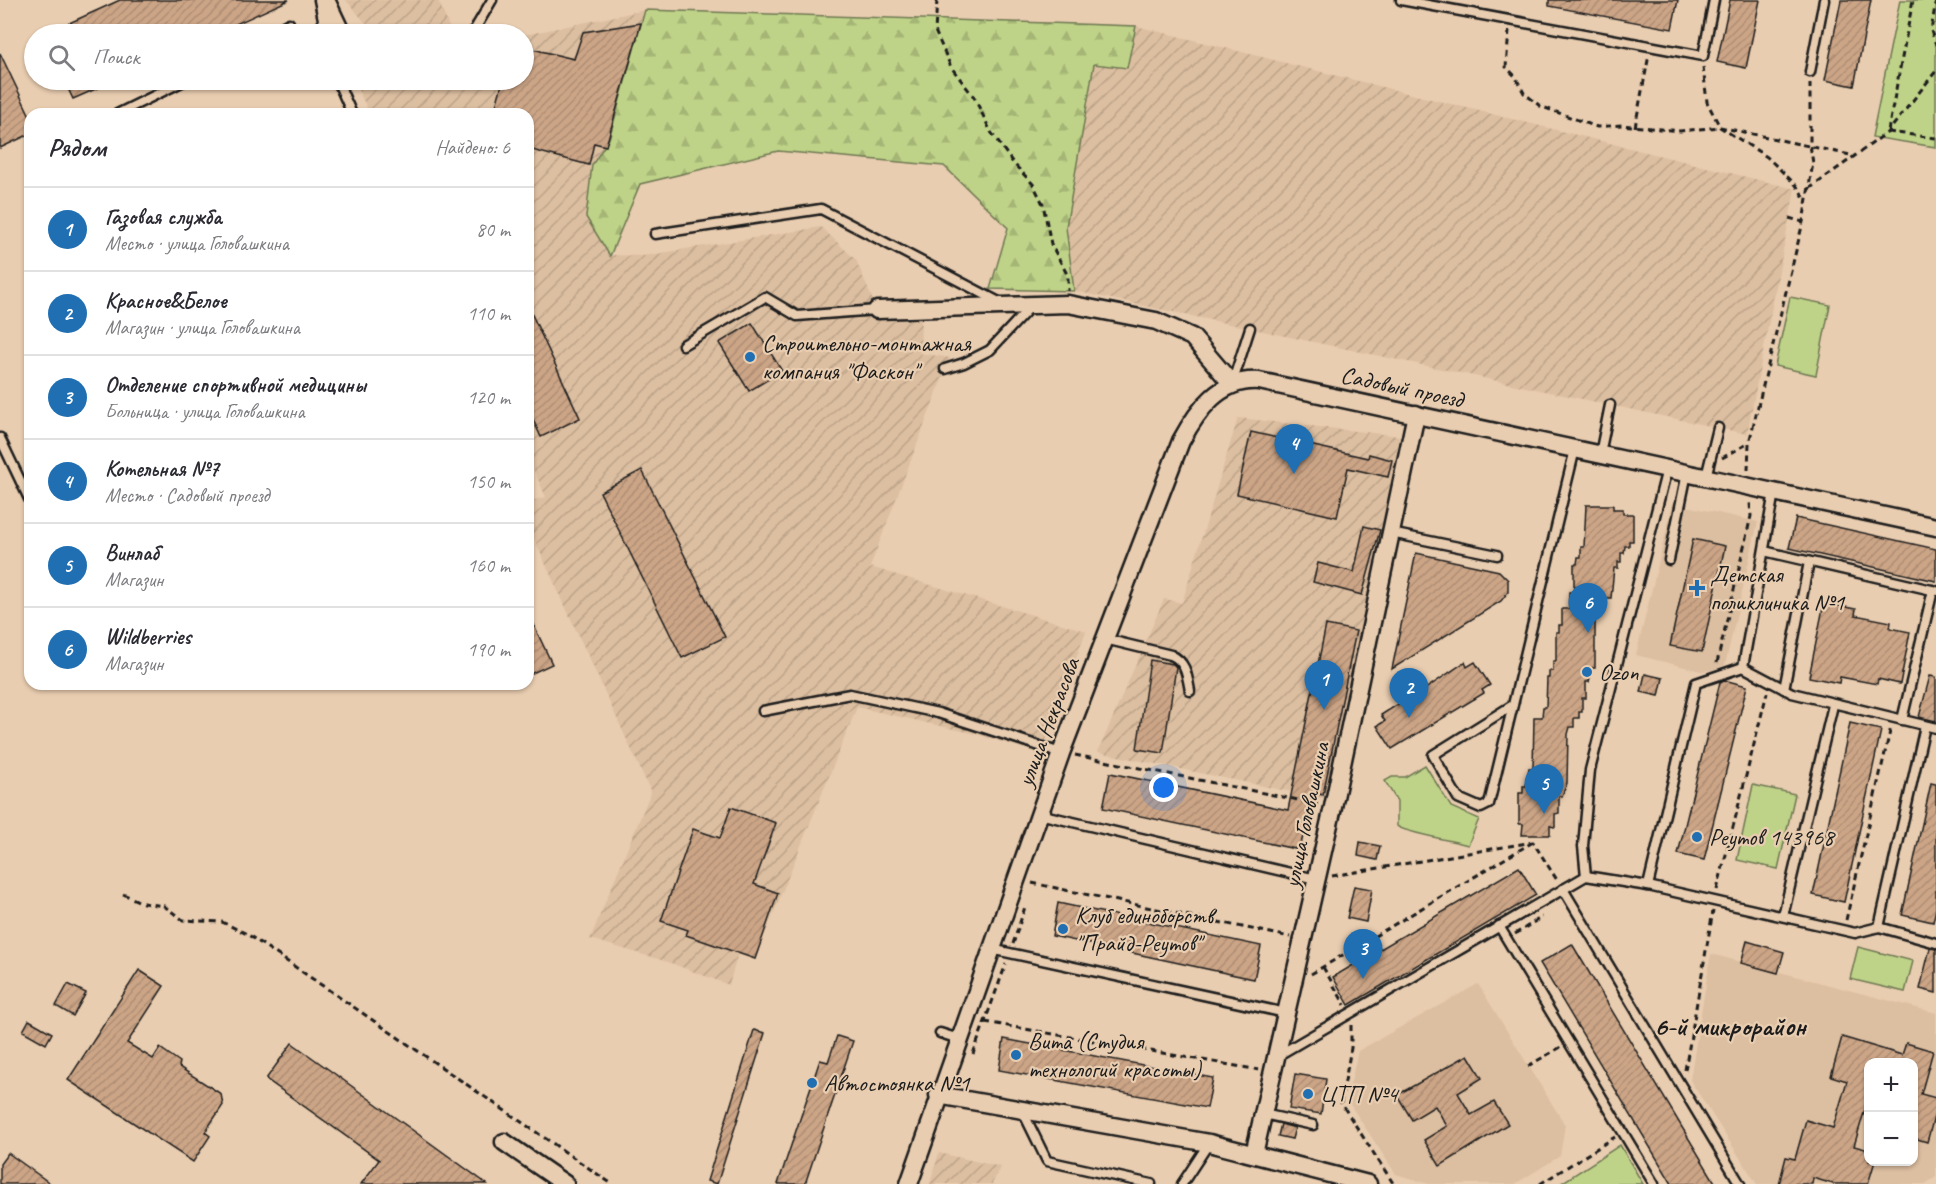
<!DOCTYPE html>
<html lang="ru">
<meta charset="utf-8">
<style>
body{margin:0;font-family:Caveat,sans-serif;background:#f7f7f7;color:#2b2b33}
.controls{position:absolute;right:18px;bottom:18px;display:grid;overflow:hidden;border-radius:12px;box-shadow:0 2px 4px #0004}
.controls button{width:54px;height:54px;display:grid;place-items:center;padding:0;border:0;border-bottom:2px solid #e1e1e2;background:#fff;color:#2b2b33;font:30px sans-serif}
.you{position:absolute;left:1164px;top:788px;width:21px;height:21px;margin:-15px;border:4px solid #fff;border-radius:50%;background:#1a73e8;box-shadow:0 0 0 9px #1a73e833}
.badge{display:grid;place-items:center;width:39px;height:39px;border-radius:50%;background:#1f6fb2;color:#fff;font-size:20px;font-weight:700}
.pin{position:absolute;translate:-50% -50px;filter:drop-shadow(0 2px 3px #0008)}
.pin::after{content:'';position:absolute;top:32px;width:21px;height:18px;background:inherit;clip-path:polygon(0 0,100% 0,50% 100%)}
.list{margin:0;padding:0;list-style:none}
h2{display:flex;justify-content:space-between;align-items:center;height:78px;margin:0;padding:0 24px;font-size:26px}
h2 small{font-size:20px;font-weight:400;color:#7c7c81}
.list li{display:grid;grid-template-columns:39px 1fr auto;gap:18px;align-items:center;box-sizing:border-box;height:84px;padding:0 24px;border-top:2px solid #e1e1e2}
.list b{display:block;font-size:22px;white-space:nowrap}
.list p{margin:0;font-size:20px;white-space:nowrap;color:#7c7c81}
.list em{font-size:20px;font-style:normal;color:#7c7c81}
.icon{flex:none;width:33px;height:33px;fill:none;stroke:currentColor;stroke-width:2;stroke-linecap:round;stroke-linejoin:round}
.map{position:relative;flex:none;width:1936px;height:1184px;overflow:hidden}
.search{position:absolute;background:#fff;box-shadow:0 2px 4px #0004;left:24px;top:24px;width:510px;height:66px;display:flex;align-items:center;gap:15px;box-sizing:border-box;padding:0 21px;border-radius:33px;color:#7c7c81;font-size:22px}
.panel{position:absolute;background:#fff;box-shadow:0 2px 4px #0004;left:24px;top:108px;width:510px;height:582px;border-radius:18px}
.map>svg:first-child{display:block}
</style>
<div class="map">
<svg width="1936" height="1184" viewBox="0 0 1936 1184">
<defs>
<pattern id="industrial-furrows" width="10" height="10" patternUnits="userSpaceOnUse" patternTransform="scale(1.5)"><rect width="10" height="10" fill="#dcbea0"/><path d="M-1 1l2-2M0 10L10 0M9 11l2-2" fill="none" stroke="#bca389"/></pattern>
<pattern id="forest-firs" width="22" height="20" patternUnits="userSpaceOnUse" patternTransform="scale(1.5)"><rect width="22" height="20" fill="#bfd388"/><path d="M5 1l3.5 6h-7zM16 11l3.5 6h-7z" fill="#a4b575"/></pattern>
<pattern id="building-hatch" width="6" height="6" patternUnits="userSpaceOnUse" patternTransform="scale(1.5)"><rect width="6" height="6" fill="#cca586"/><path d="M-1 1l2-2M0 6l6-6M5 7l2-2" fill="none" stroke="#af8d73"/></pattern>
</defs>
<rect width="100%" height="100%" fill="#e9cdb0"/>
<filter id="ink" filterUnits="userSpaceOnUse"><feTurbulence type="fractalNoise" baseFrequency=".0167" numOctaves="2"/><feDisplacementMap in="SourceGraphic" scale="12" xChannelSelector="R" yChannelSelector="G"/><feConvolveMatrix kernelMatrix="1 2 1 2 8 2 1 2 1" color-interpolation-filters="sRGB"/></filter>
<g filter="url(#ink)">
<!-- built -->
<g fill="#dcbea0" fill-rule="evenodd">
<path d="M1673 503 1758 522 1725 665 1712 670 1701 671 1636 655Z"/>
<path d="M1711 954 1936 1013V1177L1925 1184H1757L1690 1080ZM1868 1062H1914V1162H1868Z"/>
<path d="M1478 984 1565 1125 1560 1156 1515 1184H1429L1396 1174 1347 1100 1358 1051Z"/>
</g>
<!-- industrial -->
<g fill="url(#industrial-furrows)">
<path d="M346 0H438L452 34H375Z"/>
<path d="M645 10 609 139 592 165 610 255 643 256 821 227 856 260 881 320 921 319 920 353 950 358 870 567 1086 631 1041 754 980 735 857 707 755 959 738 953 729 985 668 962 590 939 651 792 528 526V502L546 497 528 458V114H370L353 80H524V35Z"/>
<path d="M1136 26 1795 189 1747 434 1074 291 1066 227 1094 64 1127 68Z"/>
<path d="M1238 418 1400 436 1326 799 1098 752 1164 599 1182 603Z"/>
<path d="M939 1153 1001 1167 992 1184H930Z"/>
</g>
<!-- forest -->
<path fill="url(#forest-firs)" stroke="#6e7852" stroke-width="1.5" d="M645 10 1136 26 1127 68 1094 64 1066 227 1074 291 990 289 1008 228 944 166 778 151 640 184 610 256 586 217 592 165 609 139Z"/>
<!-- park -->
<g fill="#bfd388" stroke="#6e7852" stroke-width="1.5">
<path d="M1900 0H1936V147L1872 137Z"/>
<path d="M1790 297 1830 305 1816 375 1775 366Z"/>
<path d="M1425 765 1451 807 1479 819 1468 845C1455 841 1402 832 1397 826V801L1385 781 1392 777H1405Z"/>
<path d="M1753 785 1795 794 1778 869 1737 860Z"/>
<path d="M1858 947 1913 961 1905 992 1850 979Z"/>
<path d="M1620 1145 1643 1184H1560Z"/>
</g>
<!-- building -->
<g fill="url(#building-hatch)" stroke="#1c1c1c" stroke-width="1.5">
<path d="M120 0H289L214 34H45Z"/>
<path d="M1549 0H1678L1672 29 1549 6Z"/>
<path d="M1730 0H1760L1746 68 1717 62Z"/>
<path d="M1841 0H1871L1854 86 1825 80Z"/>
<path d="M641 23 606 146 594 143 589 165 528 149V114H494L503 80H524V47L574 59 583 32Z"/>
<path d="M0 53 30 116V134L0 148Z"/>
<path d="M64 80H116L73 99Z"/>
<path d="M528 306 580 418 541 437 528 409Z"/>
<path d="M752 323 782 371 749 391 719 343Z"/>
<path d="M1251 432 1368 458 1369 454 1392 460 1388 477 1348 468 1337 517 1237 494Z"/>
<path d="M642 470 725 637 682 658 600 492Z"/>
<path d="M1586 505H1613V509H1623V514H1633V541H1629V546H1625L1624 553H1621V562H1618V568H1614L1611 598H1606L1602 612H1598V619L1595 618V668H1592L1589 682H1586V698H1582V712H1579V718H1574V727H1570L1568 734 1567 783 1562 796H1559V813L1555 814V827L1550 826V835H1522L1523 824H1519V793H1523V786H1526L1529 768H1533L1534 717H1542L1543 707H1546L1547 678H1549V671H1553V661H1556V632H1559V625H1562V609H1569V592H1574V564H1577L1578 557H1581V547H1584Z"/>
<path d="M1796 518 1936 549V581L1789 548Z"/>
<path d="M1364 526 1380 530 1362 595 1313 582 1318 563 1354 572Z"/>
<path d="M1693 539 1725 546 1702 652 1670 646Z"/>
<path d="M1416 553 1499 571 1508 580V592L1501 601 1392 669Z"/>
<path d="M1824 603 1856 609 1855 615 1891 622 1890 628 1910 632 1900 684 1878 679 1877 684 1840 677 1839 683 1809 677Z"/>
<path d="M528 613 552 664 528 675Z"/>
<path d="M1326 625 1356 631 1323 795 1312 792 1300 850 1103 808 1110 773 1288 810Z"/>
<path d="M1150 660 1173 664 1176 667 1163 753 1137 749Z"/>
<path d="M1465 662 1467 667 1475 662 1490 685 1482 690 1484 693 1392 749 1377 726 1385 721 1381 715 1411 696 1412 698Z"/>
<path d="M1645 674 1663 678 1659 696 1641 692Z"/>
<path d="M1930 676 1936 677V721L1919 717Z"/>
<path d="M1724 680 1747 686 1704 860 1678 854 1720 682Z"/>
<path d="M1850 723 1881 730 1844 902 1813 895Z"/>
<path d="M1931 783 1936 784V909L1933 922 1902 915Z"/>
<path d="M731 807 776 823 754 884 778 893 755 959 686 935 688 930 661 921 693 829 720 838Z"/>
<path d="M1360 842 1380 846 1377 860 1358 856Z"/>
<path d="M1519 867 1536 895 1349 1005 1333 977Z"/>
<path d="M1354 886 1372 889 1366 922 1347 918Z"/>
<path d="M1058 903 1261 946 1254 979 1052 936Z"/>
<path d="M1747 941 1784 952 1778 973 1741 963Z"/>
<path d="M1572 944 1716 1184H1672L1540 963Z"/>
<path d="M1930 948 1936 949V993L1920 989Z"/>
<path d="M139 970 164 986 127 1043 153 1059 160 1048 180 1062 179 1067 221 1094 223 1105 205 1132 210 1136 193 1162 68 1080Z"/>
<path d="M68 984 86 993 73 1016 56 1006Z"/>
<path d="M29 1020 52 1033 46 1044 23 1031Z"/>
<path d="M754 1030 765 1033 717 1184 707 1181Z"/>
<path d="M837 1036 853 1041 805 1184H778L820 1060 828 1062Z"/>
<path d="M1842 1037 1902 1055 1906 1043 1933 1051 1921 1094 1936 1098V1110L1927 1142 1914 1138V1062H1869V1096L1854 1146 1869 1150V1161H1875L1868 1184H1833L1813 1178 1812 1184H1779L1786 1157 1795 1159 1806 1120 1833 1128 1847 1081 1831 1076Z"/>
<path d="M1004 1039 1213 1078 1207 1108 999 1070Z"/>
<path d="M292 1043 487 1184H361L379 1160 266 1079Z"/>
<path d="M1468 1055 1482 1078 1458 1093 1471 1115 1494 1102 1508 1124 1440 1166 1424 1140 1447 1126 1435 1106 1412 1120 1397 1095Z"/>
<path d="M1295 1074 1326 1079 1321 1114 1289 1109Z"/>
<path d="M1281 1124 1295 1128 1292 1139 1278 1136Z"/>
<path d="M8 1153 51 1184H0V1164Z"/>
</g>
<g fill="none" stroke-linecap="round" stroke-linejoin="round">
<defs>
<g id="lane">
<path d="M319 0 326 34"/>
<path d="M1401 0 1703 56 1714 0"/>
<path d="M269 34 289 23"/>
<path d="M472 34 492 0"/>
<path d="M1810 72 1824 0"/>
<path d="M337 80 352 114"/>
<path d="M117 114 186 80"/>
<path d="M655 234 821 209 1001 303"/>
<path d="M683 345 765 297 797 316 877 310"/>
<path d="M945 369 964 363 990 350 1030 307"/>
<path d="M1232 384 1250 328"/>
<path d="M0 438 30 501"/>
<path d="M1600 454 1610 405"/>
<path d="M1706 477 1718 428"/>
<path d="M1774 492 1743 667 1792 693 1936 728"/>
<path d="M1391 533 1497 555"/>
<path d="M1764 551 1936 591"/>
<path d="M1669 560 1687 473"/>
<path d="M1105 639 1171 655C1186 662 1187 675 1190 691"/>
<path d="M1784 689 1809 562"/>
<path d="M1513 705 1433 755 1458 798 1481 808 1489 804 1575 449"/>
<path d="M763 711 850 694 938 713 1061 753"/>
<path d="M1902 720 1933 590"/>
<path d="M1039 814 1316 879"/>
<path d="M1586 876 1583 846 1590 770 1667 469"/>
<path d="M1648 886 1696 683 1743 667"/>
<path d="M1563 889 1740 1184"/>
<path d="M1783 916 1833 705"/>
<path d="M1499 926 1654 1184"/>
<path d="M1879 927 1925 726"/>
<path d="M991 949 1286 1013"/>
<path d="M940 1033 959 1039"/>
<path d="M1277 1056 1586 876 1648 886 1855 933 1879 927 1936 943"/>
<path d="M1022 1110 1047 1161 1151 1184"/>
<path d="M1263 1114 1313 1125"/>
<path d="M1182 1184 1209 1143"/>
</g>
<g id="street">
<path d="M326 0 342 34"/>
<path d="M877 310 1068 304 1156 321 1192 337 1232 384"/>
<path d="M938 1095 1209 1143 1368 1184"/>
<path d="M504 1142 565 1184"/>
<path d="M1254 1154 1333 807 1416 414"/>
<path d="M909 1184 1061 753 1181 441C1197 411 1220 378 1259 381L1936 527"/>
</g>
</defs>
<!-- lane casing -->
<use href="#lane" stroke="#1c1c1c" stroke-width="13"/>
<!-- street casing -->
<use href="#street" stroke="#1c1c1c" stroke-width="21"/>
<!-- path -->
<g stroke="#1c1c1c" stroke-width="3" stroke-dasharray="6 4.5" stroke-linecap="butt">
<path d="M937 0 935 31 951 67 974 97 991 132 1013 163 1033 184 1043 204 1051 244 1068 276V291"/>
<path d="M1936 0 1931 31 1936 45"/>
<path d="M1509 31 1506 67 1515 76 1524 93 1540 106 1597 127 1622 125 1680 131 1720 127 1855 156"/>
<path d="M1703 67 1707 102 1720 127 1767 157 1796 185 1806 200"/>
<path d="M1635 127 1649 55"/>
<path d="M1888 131 1913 0"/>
<path d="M1888 132 1936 138"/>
<path d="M1809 189 1888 132 1936 71"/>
<path d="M1789 218 1803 222"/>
<path d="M1722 458 1749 443"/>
<path d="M1748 470 1749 443 1803 222 1813 163 1810 145V83"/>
<path d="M1717 663 1751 516 1750 503"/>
<path d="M1075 755 1318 804"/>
<path d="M1332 876 1533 842 1557 880"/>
<path d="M1032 883 1290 937"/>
<path d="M1717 890 1767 693"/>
<path d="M123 894 143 903 164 906 183 920 222 922 247 934 612 1184"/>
<path d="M1846 920 1891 727"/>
<path d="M1515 934 1542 917"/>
<path d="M1013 944 1025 907"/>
<path d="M1323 967 1345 1005"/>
<path d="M1311 974 1533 842"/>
<path d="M985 1022 1259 1070"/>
<path d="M1351 1025V1048L1341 1103 1393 1183"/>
<path d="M973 1054 1006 964"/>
<path d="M1528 1066 1561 1047"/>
<path d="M1685 1070 1713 911"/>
<path d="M1540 1184 1615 1137"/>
</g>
<!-- lane -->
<use href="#lane" stroke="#e9cdb0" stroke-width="8"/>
<!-- street -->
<use href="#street" stroke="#e9cdb0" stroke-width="16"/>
</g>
</g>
<!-- markers -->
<g fill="#1f6fb2" stroke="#e9cdb0" stroke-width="2">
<circle cx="750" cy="357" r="6"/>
<path d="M1694 579h6v6h6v6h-6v6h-6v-6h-6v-6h6z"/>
<circle cx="1587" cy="672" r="6"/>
<circle cx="1697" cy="837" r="6"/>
<circle cx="1063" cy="929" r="6"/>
<circle cx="1016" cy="1055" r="6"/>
<circle cx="812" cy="1083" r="6"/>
<circle cx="1308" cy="1094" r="6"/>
</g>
<g text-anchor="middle" stroke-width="4.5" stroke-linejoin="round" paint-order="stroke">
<!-- poi labels -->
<g font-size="24" fill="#1c1c1c" stroke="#e9cdb0" text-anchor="start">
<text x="762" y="351">Строительно-монтажная<tspan x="762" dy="28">компания "Фаскон"</tspan></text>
<text x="1710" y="582">Детская<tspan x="1710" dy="28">поликлиника №1</tspan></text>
<text x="1599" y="680">Ozon</text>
<text x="1709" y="845">Реутов 143968</text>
<text x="1075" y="923">Клуб единоборств<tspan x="1075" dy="28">"Прайд-Реутов"</tspan></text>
<text x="1028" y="1049">Вита (Студия<tspan x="1028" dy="28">технологий красоты)</tspan></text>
<text x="824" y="1091">Автостоянка №1</text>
<text x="1320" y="1102">ЦТП №4</text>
</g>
<!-- street labels -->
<g font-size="24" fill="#1c1c1c" stroke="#e9cdb0">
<text transform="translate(1402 387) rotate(12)" y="8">Садовый проезд</text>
<text transform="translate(1048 722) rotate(-69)" y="8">улица Некрасова</text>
<text transform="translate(1306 815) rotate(-78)" y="8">улица Головашкина</text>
</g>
<!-- quarter labels -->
<g font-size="27" font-weight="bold" fill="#1c1c1c" stroke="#e9cdb0">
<text x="1730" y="1035">6-й микрорайон</text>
</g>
</g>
</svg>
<div class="controls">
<button>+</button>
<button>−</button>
</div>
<div class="you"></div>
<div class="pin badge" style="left:1324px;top:710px">1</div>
<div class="pin badge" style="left:1409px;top:718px">2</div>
<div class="pin badge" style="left:1363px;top:979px">3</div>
<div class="pin badge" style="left:1294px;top:474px">4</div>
<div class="pin badge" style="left:1544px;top:814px">5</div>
<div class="pin badge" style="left:1588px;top:633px">6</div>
<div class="search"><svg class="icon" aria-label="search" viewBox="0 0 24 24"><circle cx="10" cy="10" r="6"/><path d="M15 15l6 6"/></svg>Поиск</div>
<section class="panel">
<h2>Рядом<small>Найдено: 6</small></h2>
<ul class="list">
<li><span class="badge">1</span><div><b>Газовая служба</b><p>Место · улица Головашкина</p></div><em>80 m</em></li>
<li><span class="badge">2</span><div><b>Красное&amp;Белое</b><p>Магазин · улица Головашкина</p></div><em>110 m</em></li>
<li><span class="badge">3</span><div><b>Отделение спортивной медицины</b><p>Больница · улица Головашкина</p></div><em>120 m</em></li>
<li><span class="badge">4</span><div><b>Котельная №7</b><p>Место · Садовый проезд</p></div><em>150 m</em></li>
<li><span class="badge">5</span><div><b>Винлаб</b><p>Магазин</p></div><em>160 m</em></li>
<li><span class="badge">6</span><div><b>Wildberries</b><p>Магазин</p></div><em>190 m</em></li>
</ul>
</section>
</div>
